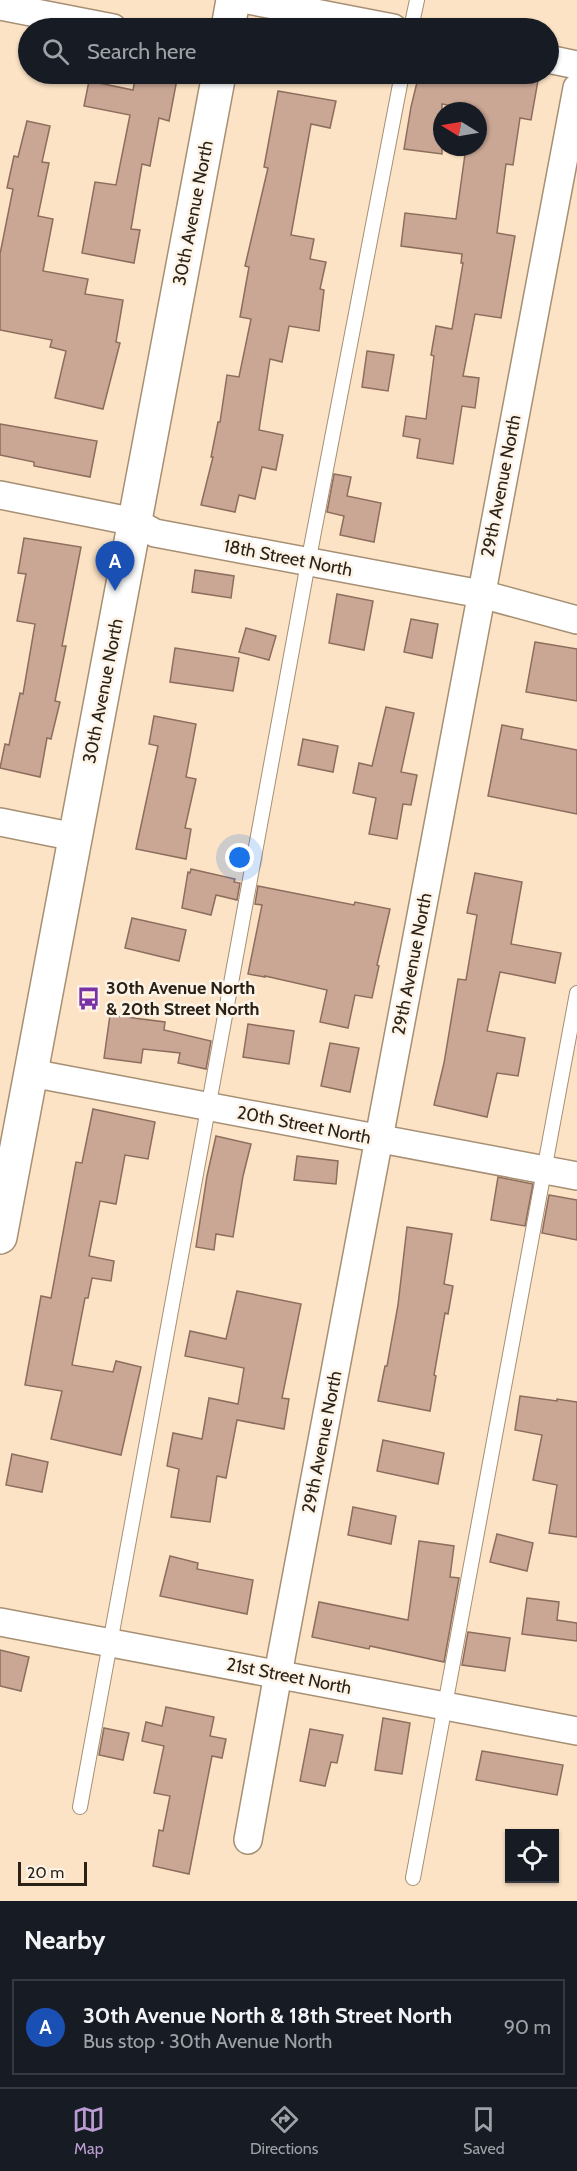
<!DOCTYPE html>
<meta charset="utf-8">
<style>
body{margin:0;font-family:Cabin,sans-serif;background:#20242c;color:#f1f3f6}
.controls{position:absolute;right:18px;bottom:18px;display:grid;overflow:hidden;border-radius:0px;box-shadow:0 2px 4px #0004}
.controls button{width:54px;height:54px;display:grid;place-items:center;padding:0;border:0;border-bottom:2px solid #363941;background:#171b24;color:#f1f3f6;font:30px sans-serif}
.compass{position:absolute;left:433px;top:102px;width:54px;height:54px;border-radius:50%;background:#171b24;box-shadow:0 2px 4px #0004;rotate:281deg}
.scale{position:absolute;left:18px;bottom:15px;width:69px;box-sizing:border-box;padding-left:6px;border:3px solid #2b2217;border-top:0;font-size:16px;line-height:21px;white-space:nowrap;color:#2b2217;-webkit-text-stroke:4px #fdf3e7;paint-order:stroke}
.you{position:absolute;left:240px;top:858px;width:21px;height:21px;margin:-15px;border:4px solid #fff;border-radius:50%;background:#1a73e8;box-shadow:0 0 0 9px #1a73e833}
.badge{display:grid;place-items:center;width:39px;height:39px;border-radius:50%;background:#bb9cd2;color:#fff;font-size:20px;font-weight:700}
.pin{position:absolute;translate:-50% -50px;filter:drop-shadow(0 2px 3px #0008)}
.pin::after{content:'';position:absolute;top:32px;width:21px;height:18px;background:inherit;clip-path:polygon(0 0,100% 0,50% 100%)}
.list{margin:0;padding:0;list-style:none}
h2{display:flex;justify-content:space-between;align-items:center;height:78px;margin:0;padding:0 24px;font-size:26px}
h2 small{font-size:20px;font-weight:400;color:#9ea1a6}
.list li{display:grid;grid-template-columns:39px 1fr auto;gap:18px;align-items:center;box-sizing:border-box;height:96px;margin:0 12px 12px;padding:0 12px;border:2px solid #363941;border-radius:0px}
.list b{display:block;font-size:22px;white-space:nowrap}
.list p{margin:0;font-size:20px;white-space:nowrap;color:#9ea1a6}
.list em{font-size:20px;font-style:normal;color:#9ea1a6}
.icon{flex:none;width:33px;height:33px;fill:none;stroke:currentColor;stroke-width:2;stroke-linecap:round;stroke-linejoin:round}
.map{position:relative;flex:none;width:577px;height:1901px;overflow:hidden}
.search{position:absolute;background:#171b24;box-shadow:0 2px 4px #0004;left:18px;right:18px;top:18px;height:66px;display:flex;align-items:center;gap:15px;box-sizing:border-box;padding:0 21px;border-radius:33px;color:#9ea1a6;font-size:22px}
.sheet{height:186px;background:#171b24}
nav{display:flex;justify-content:space-around;align-items:center;box-sizing:border-box;height:84px;border-top:2px solid #363941;background:#171b24;font-size:16px;color:#9ea1a6}
nav a{display:grid;justify-items:center;gap:3px}
nav .on{color:#bb9cd2}
.map>svg:first-child{display:block}
</style>
<div class="map">
<svg width="577" height="1901" viewBox="0 0 577 1901">
<rect width="100%" height="100%" fill="#fce3c5"/>
<!-- building -->
<g fill="#caa795" stroke="#8d6d5d" stroke-width="1.5">
<path d="M136 74H178L169 121 159 118 150 166 142 164 131 229 140 230 134 263 82 253 95 182 116 185 130 115 84 106 89 81 133 90Z"/>
<path d="M419 74H530L539 75 531 120 520 118 513 165 506 164 497 233 515 236 501 318 475 314 463 376 479 378 475 408 462 406 453 464 417 458 420 439 403 436 406 416 426 419 434 356 431 355 436 326 452 329 463 263H461L462 254 401 246 405 213 456 219 466 147H478V111L442 104V154L404 149 411 107Z"/>
<path d="M278 91 336 101 330 128 311 124 291 235 314 239 310 259 326 262 320 289 324 290 319 331 289 326 282 362 270 359 259 430 283 435 276 470 262 467 255 499 239 495 235 512 201 505 213 457H211L218 422H220L227 375 239 377 251 319 240 317 249 267 245 266 268 168 264 167Z"/>
<path d="M27 121 50 126 42 162 49 163 38 216 53 219 43 271 88 279 85 294 123 300 116 342 120 343 103 409 55 398 66 351 50 347 52 340 0 330V254L13 189 7 188 14 156 18 157Z"/>
<path d="M367 351 394 355 388 391 362 387Z"/>
<path d="M0 424 97 441 90 477 34 466V462L0 455Z"/>
<path d="M334 474 351 477 347 496 381 503 374 542 340 535 344 516 327 512Z"/>
<path d="M24 538 81 547 62 646H66L55 701 60 702 51 739 47 738 40 777 0 768 5 744 9 745 20 693 23 694 35 624 17 621 26 574 18 573Z"/>
<path d="M195 570 234 576 231 598 192 592Z"/>
<path d="M337 594 373 601 364 650 329 643Z"/>
<path d="M411 619 438 624 432 658 404 652Z"/>
<path d="M246 628 276 636 269 660 239 652Z"/>
<path d="M535 642 577 649V701L526 692Z"/>
<path d="M175 648 239 658 233 691 170 682Z"/>
<path d="M386 707 414 713 401 772 417 775 411 805 403 804 397 839 369 834 376 798 353 793 359 763 372 766Z"/>
<path d="M154 716 196 724 186 777 196 779 185 828 191 829 186 859 136 849 158 746 149 744Z"/>
<path d="M502 725 523 729 521 739 577 750V814L488 796Z"/>
<path d="M303 739 338 746 333 772 298 765Z"/>
<path d="M191 869 235 879 234 882 240 883 237 900 216 895 211 915 182 908 188 872 190 873Z"/>
<path d="M475 873 522 882 511 944 561 953 555 983 500 972 487 1031 525 1038 518 1076 497 1073 487 1117 434 1105 444 1063 458 979 466 980 477 915 467 913Z"/>
<path d="M258 886 354 905 355 902 390 909 377 965 379 966 372 998 355 995 348 1028 320 1022 327 990 265 976V977L248 974 262 905 255 904Z"/>
<path d="M132 918 186 930 179 961 125 948Z"/>
<path d="M110 1015 165 1022 164 1030 211 1041 206 1069 178 1063 180 1053 143 1049 141 1063 104 1058Z"/>
<path d="M248 1024 294 1031 289 1064 243 1057Z"/>
<path d="M330 1043 359 1048 350 1092 321 1086Z"/>
<path d="M93 1109 155 1122 148 1159 125 1155 116 1204 100 1201 89 1256 114 1261 111 1281 92 1278 88 1298H85L72 1365 113 1372 116 1361 141 1367 121 1455 51 1439 62 1391 25 1385 41 1296 51 1298 76 1162 82 1163Z"/>
<path d="M216 1136 251 1144 243 1176 233 1237 216 1234 214 1250 196 1247 207 1176Z"/>
<path d="M297 1156 338 1161 336 1184 294 1180Z"/>
<path d="M498 1177 533 1184 525 1226 491 1220Z"/>
<path d="M549 1195 577 1200V1240L542 1233Z"/>
<path d="M407 1227 452 1234 444 1284 453 1286 448 1314 445 1313 434 1375 436 1376 430 1411 378 1401 385 1366H387L398 1305Z"/>
<path d="M237 1291 301 1304 282 1398 289 1399 284 1429 237 1420 226 1478 217 1476 210 1522 171 1517 179 1469 167 1466 173 1433 202 1439 209 1398 238 1404 244 1368 185 1356 190 1331 226 1339Z"/>
<path d="M520 1396 557 1401V1399L577 1402V1537L549 1533 557 1485 533 1480 542 1435 515 1430Z"/>
<path d="M383 1440 444 1453 438 1484 377 1471Z"/>
<path d="M12 1454 48 1462 42 1492 6 1485Z"/>
<path d="M353 1507 396 1516 391 1544 348 1535Z"/>
<path d="M497 1534 533 1543 527 1571 490 1562Z"/>
<path d="M419 1541 454 1546 450 1577 459 1578 444 1662 370 1646 369 1649 312 1637 319 1602 408 1620Z"/>
<path d="M170 1556 198 1563 197 1569 253 1580 247 1614 160 1596Z"/>
<path d="M527 1598 559 1602 557 1620 577 1623V1641L522 1634Z"/>
<path d="M468 1632 510 1638 505 1671 462 1665Z"/>
<path d="M0 1650 29 1657 21 1691 0 1686Z"/>
<path d="M166 1707 214 1717 210 1736 226 1739 222 1758 212 1756 189 1874 153 1866 159 1830 163 1831 170 1796 154 1793 164 1746 142 1741 146 1722 162 1726Z"/>
<path d="M383 1718 410 1723 402 1774 375 1770Z"/>
<path d="M104 1728 129 1733 123 1760 99 1755Z"/>
<path d="M310 1729 343 1735 337 1763 331 1762 325 1786 300 1781Z"/>
<path d="M482 1751 563 1765 557 1795 476 1780Z"/>
</g>
<g fill="none" stroke-linecap="round" stroke-linejoin="round">
<defs>
<g id="service">
<path d="M411 28 417 0"/>
<path d="M80 1807 308 563 402 74"/>
<path d="M413 1878 577 993"/>
</g>
<g id="minor">
<path d="M248 0 393 28"/>
<path d="M0 6 113 28"/>
<path d="M548 59 577 65"/>
<path d="M0 495 135 522 155 533 481 594 577 620"/>
<path d="M0 822 75 837"/>
<path d="M31 1073 577 1176"/>
<path d="M0 1622 577 1731"/>
<path d="M248 1840 278 1674 577 88"/>
</g>
<g id="tertiary">
<path d="M228 28 233 0"/>
<path d="M0 1237 219 74"/>
</g>
</defs>
<!-- service casing -->
<use href="#service" stroke="#a68f73" stroke-width="16"/>
<!-- minor casing -->
<use href="#minor" stroke="#a68f73" stroke-width="30"/>
<!-- tertiary casing -->
<use href="#tertiary" stroke="#a68f73" stroke-width="36"/>
<!-- service -->
<use href="#service" stroke="#fff" stroke-width="14"/>
<!-- minor -->
<use href="#minor" stroke="#fff" stroke-width="27"/>
<!-- tertiary -->
<use href="#tertiary" stroke="#fff" stroke-width="33"/>
</g>
<!-- icons -->
<defs>
<symbol id="bus-bare" viewBox="-9 -9 18 18"><path d="M-5-6H5V4H4V6H2V4H-2V6H-4V4H-5ZM-3.5-4V0h7V-4ZM-3.5 1.2v1.5H-2V1.2ZM2 1.2v1.5H3.5V1.2Z" fill="#7832a6" stroke="#fdf3e7" stroke-width="2.5" paint-order="stroke"/></symbol>
</defs>
<g fill-rule="evenodd">
<use href="#bus-bare" x="72" y="982" width="33" height="33"/>
</g>
<g text-anchor="middle" stroke-width="5" stroke-linejoin="round" paint-order="stroke">
<!-- street labels -->
<g font-size="18" fill="#2b2217" stroke="#fdf3e7">
<text transform="translate(193 213) rotate(-79)" y="6">30th Avenue North</text>
<text transform="translate(501 486) rotate(-79)" y="6">29th Avenue North</text>
<text transform="translate(288 558) rotate(11)" y="6">18th Street North</text>
<text transform="translate(103 691) rotate(-79)" y="6">30th Avenue North</text>
<text transform="translate(412 964) rotate(-79)" y="6">29th Avenue North</text>
<text transform="translate(304 1125) rotate(11)" y="6">20th Street North</text>
<text transform="translate(322 1442) rotate(-79)" y="6">29th Avenue North</text>
<text transform="translate(289 1676) rotate(11)" y="6">21st Street North</text>
</g>
<!-- poi labels -->
<g font-size="18" font-weight="bold" fill="#2b2217" stroke="#fdf3e7" text-anchor="start">
<text x="106" y="994">30th Avenue North<tspan x="106" dy="21">&amp; 20th Street North</tspan></text>
</g>
</g>
</svg>
<div class="controls">
<button><svg class="icon" aria-label="locate" viewBox="0 0 24 24"><circle cx="12" cy="12" r="6"/><path d="M12 2v4M12 18v4M2 12h4M18 12h4"/></svg></button>
</div>
<svg class="compass" viewBox="-18 -18 36 36"><path d="M0-13l5 13h-10z" fill="#e53935"/><path d="M0 13l5-13h-10z" fill="#9ea1a6"/></svg>
<div class="scale">20 m</div>
<div class="you"></div>
<div class="pin badge" style="left:115px;top:591px;background:#1a4fb4">A</div>
<div class="search"><svg class="icon" aria-label="search" viewBox="0 0 24 24"><circle cx="10" cy="10" r="6"/><path d="M15 15l6 6"/></svg>Search here</div>
</div>
<section class="sheet">
<h2>Nearby<small></small></h2>
<ul class="list">
<li><span class="badge" style="background:#1a4fb4">A</span><div><b>30th Avenue North &amp; 18th Street North</b><p>Bus stop · 30th Avenue North</p></div><em>90 m</em></li>
</ul>
</section>
<nav>
<a class="on"><svg class="icon" aria-label="map" viewBox="0 0 24 24"><path d="M3 6l6-2 6 2 6-2v14l-6 2-6-2-6 2zM9 4v14M15 6v14"/></svg>Map</a>
<a><svg class="icon" aria-label="directions" viewBox="0 0 24 24"><path d="M12 3l9 9-9 9-9-9zM9 14v-3h6M13 9l2 2-2 2"/></svg>Directions</a>
<a><svg class="icon" aria-label="saved" viewBox="0 0 24 24"><path d="M7 4h10v16l-5-4-5 4z"/></svg>Saved</a>
</nav>
